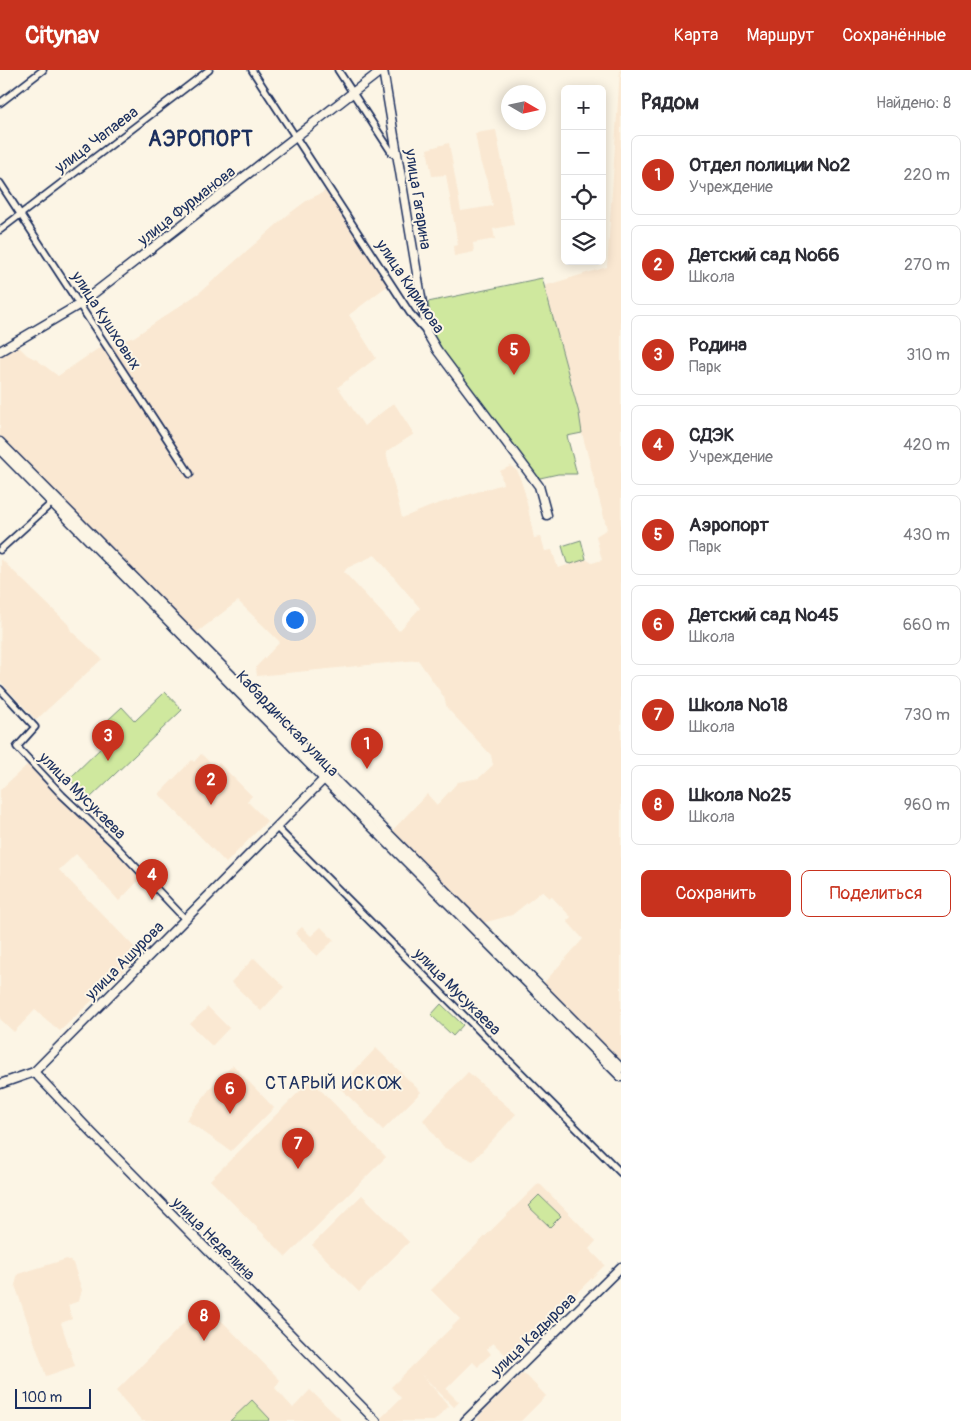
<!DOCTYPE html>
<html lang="ru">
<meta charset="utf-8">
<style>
body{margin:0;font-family:Pangolin,sans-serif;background:#f2f2f3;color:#2b2b33}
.controls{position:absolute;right:15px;top:15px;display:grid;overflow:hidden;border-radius:8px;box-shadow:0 2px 12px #0003}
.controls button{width:45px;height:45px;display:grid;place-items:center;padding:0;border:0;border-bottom:1px solid #e1e1e2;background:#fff;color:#2b2b33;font:25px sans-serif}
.compass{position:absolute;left:501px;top:15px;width:45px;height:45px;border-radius:50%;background:#fff;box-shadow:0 2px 12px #0003;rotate:99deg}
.scale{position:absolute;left:15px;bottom:12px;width:76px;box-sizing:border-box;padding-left:5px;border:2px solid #1b2f5e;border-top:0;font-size:14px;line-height:18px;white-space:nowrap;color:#1b2f5e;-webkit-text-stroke:4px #fcf5e5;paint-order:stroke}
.you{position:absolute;left:294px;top:549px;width:18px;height:18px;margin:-12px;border:4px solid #fff;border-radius:50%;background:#1a73e8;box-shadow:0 0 0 8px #1a73e833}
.badge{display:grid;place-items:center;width:32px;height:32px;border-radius:50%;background:#c8321e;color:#fff;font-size:16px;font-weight:700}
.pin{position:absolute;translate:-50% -41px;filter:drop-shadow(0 1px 2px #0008)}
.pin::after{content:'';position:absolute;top:26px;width:18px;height:15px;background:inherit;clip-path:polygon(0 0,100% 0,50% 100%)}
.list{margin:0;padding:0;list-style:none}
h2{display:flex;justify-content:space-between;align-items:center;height:65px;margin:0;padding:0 20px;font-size:21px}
h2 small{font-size:16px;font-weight:400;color:#7c7c81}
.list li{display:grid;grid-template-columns:32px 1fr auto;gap:15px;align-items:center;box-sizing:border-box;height:80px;margin:0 10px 10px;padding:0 10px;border:1px solid #e1e1e2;border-radius:8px}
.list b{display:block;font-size:19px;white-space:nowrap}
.list p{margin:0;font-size:16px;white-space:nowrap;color:#7c7c81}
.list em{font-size:16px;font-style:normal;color:#7c7c81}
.actions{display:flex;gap:10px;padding:15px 20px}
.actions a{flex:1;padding:11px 0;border:1px solid #c8321e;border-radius:8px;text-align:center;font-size:18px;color:#c8321e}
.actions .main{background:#c8321e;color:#fff}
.icon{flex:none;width:28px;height:28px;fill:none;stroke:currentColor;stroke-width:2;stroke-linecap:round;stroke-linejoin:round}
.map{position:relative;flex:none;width:621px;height:1351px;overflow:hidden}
header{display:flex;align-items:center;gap:30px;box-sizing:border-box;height:70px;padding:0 25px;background:#c8321e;color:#fff}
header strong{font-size:24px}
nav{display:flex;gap:28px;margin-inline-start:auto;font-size:18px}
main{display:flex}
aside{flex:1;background:#fff}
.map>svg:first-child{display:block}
</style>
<header>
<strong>Citynav</strong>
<nav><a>Карта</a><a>Маршрут</a><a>Сохранённые</a></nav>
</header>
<main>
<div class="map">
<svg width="621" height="1351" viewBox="0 0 621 1351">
<rect width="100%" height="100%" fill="#fcf5e5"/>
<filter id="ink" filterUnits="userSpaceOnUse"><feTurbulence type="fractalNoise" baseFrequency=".02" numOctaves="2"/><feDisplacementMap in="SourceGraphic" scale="10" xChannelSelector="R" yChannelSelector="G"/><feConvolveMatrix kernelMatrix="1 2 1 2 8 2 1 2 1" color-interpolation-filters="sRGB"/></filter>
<g filter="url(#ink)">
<!-- built -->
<g fill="#fae8d2" fill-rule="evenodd">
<path d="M620 0H621V998L389 764 427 724 437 735 458 712 479 708 493 695 491 685 447 638 444 627 418 590 257 606 256 597 280 572 238 531 192 566 0 372V281L14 272 27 285 37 290 58 306 99 278 134 267 199 223 290 143 309 129 322 123 329 117 391 213 349 245 376 288 338 317 364 356 394 333 414 364 386 382 402 448 434 435 503 414 500 401 511 396 518 402 525 423 534 468 541 467 545 481 552 480 558 498 586 489 592 493 602 490 596 466 607 459 582 363 579 343 544 216 607 197ZM375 485 420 538 399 561 344 502 347 498ZM542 821 550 828 551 826 571 847 567 851 583 869 542 915 483 853 512 845Z"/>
<path d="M496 60 514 155 493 159 495 169 473 173 474 182 454 186 453 176 458 175 446 105 432 106 427 79 449 73 461 141 493 136 488 114 480 91 475 63Z"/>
<path d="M1 489 68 554 71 561 102 589 36 650 0 611Z"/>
<path d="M201 684 215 697 219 693 252 726 247 731 267 751 226 793 159 724 192 690 194 692Z"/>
<path d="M28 694 98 760 141 808 119 831 76 784 59 800 141 884 60 961 35 940 14 962 0 949V720Z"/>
<path d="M302 857 311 866 321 857 334 870 317 886 295 863Z"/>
<path d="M254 888 284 917 261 941 231 912Z"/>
<path d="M208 937 229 958 212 976 190 954Z"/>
<path d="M376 978 421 1022 383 1060 339 1017Z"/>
<path d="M233 995 274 1038 231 1081 186 1050 212 1016Z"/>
<path d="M468 1002 516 1044 473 1091 443 1077 423 1050Z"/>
<path d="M311 1010 386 1087 286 1187 210 1110Z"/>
<path d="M539 1113 596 1171 589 1179 605 1195 510 1289 493 1273 487 1279 491 1284 480 1294 478 1297 473 1292 446 1319 459 1332 454 1337 421 1304 449 1336 434 1351H382L380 1349 401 1328 391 1317 460 1249 431 1220Z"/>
<path d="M362 1125 409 1172 359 1222 312 1175Z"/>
<path d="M67 1189 73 1193 82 1220 79 1231 68 1235 72 1249 61 1253 75 1296 46 1306 15 1215 18 1204Z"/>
<path d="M204 1233 280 1310 275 1318 293 1338 310 1320 342 1351H142L116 1321Z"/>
<path d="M522 1303 525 1304 546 1326 521 1351H480L477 1348Z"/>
</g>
<!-- green -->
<g fill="#cfe89e" stroke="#758c7e">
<path d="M542 208 579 343 582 363 567 366 577 404H558L540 408H537L437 273 433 263 428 232Z"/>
<path d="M581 470 586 489 571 494 567 493 562 476Z"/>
<path d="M165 622 182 640 89 729 69 709 105 674 94 663 122 637 135 651Z"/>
<path d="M441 934 463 955 453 966 431 945Z"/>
<path d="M539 1125 561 1146 550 1157 528 1136Z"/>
<path d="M252 1330 270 1349 268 1351H230Z"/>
</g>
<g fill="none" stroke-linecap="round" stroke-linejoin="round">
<defs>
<g id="street">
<path d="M252 0 410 243 427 262"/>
<path d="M338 0 392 83 398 86"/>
<path d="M0 33 43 0"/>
<path d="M0 113 190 404"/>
<path d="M0 160 209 0"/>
<path d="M0 480 54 431"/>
<path d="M0 619 35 657 17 677 62 725 115 775 185 849"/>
<path d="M277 758 621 1103"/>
</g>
<g id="secondary">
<path d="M383 0 427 263 437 280 539 416 547 445"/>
<path d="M0 281 80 234 382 0"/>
<path d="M0 372 621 998"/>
<path d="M0 380 324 709 621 1007"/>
<path d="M34 1002 91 1062 376 1351"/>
<path d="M0 1014 34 1002 327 706"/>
<path d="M465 1351 621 1197"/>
</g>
</defs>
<!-- street casing -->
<use href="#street" stroke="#1b2f5e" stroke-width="9"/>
<!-- secondary casing -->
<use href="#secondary" stroke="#1b2f5e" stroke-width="11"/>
<!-- street -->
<use href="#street" stroke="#fcf5e5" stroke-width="5.5"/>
<!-- secondary -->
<use href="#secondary" stroke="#fcf5e5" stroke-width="8"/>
</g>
</g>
<g text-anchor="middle" stroke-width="4" stroke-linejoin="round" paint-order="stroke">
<!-- street labels -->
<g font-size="16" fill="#1b2f5e" stroke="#fcf5e5">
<text transform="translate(96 69) rotate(-37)" y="6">улица Чапаева</text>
<text transform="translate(419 129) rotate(81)" y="6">улица Гагарина</text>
<text transform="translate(186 135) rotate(-38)" y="6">улица Фурманова</text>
<text transform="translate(411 216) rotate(56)" y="6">улица Киримова</text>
<text transform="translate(107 250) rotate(57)" y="6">улица Кушховых</text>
<text transform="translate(288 653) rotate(46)" y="6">Кабардинская улица</text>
<text transform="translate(83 725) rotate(45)" y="6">улица Мусукаева</text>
<text transform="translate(124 890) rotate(-45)" y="6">улица Ашурова</text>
<text transform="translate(458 921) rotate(45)" y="6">улица Мусукаева</text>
<text transform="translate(214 1168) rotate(45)" y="6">улица Неделина</text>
<text transform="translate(533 1264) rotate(-44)" y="6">улица Кадырова</text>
</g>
<!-- neighbourhood labels -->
<g font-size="18" letter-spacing="1" fill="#1b2f5e" stroke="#fcf5e5">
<text x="333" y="1019">СТАРЫЙ ИСКОЖ</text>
</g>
<!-- district labels -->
<g font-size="21" font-weight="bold" letter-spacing="1" fill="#1b2f5e" stroke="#fcf5e5">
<text x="201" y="76">АЭРОПОРТ</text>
</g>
</g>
</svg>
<div class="controls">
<button>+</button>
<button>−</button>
<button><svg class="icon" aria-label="locate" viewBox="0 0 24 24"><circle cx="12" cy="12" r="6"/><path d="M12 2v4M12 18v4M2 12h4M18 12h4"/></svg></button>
<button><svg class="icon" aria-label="layers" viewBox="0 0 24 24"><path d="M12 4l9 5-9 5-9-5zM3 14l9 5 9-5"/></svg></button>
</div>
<svg class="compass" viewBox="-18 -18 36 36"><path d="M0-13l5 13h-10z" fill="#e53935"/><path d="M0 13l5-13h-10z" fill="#7c7c81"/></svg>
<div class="scale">100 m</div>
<div class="you"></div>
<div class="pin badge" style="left:367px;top:699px">1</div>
<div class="pin badge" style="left:211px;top:735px">2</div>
<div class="pin badge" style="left:108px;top:691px">3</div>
<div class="pin badge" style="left:152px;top:830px">4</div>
<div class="pin badge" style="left:514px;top:305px">5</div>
<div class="pin badge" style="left:230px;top:1044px">6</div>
<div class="pin badge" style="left:298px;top:1099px">7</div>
<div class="pin badge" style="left:204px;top:1271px">8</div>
</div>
<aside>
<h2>Рядом<small>Найдено: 8</small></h2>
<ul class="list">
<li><span class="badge">1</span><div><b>Отдел полиции №2</b><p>Учреждение</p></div><em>220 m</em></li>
<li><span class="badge">2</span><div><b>Детский сад №66</b><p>Школа</p></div><em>270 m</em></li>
<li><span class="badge">3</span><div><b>Родина</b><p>Парк</p></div><em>310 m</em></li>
<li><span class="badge">4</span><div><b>СДЭК</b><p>Учреждение</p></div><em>420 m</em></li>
<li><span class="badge">5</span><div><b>Аэропорт</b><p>Парк</p></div><em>430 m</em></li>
<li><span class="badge">6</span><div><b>Детский сад №45</b><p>Школа</p></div><em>660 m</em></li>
<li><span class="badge">7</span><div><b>Школа №18</b><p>Школа</p></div><em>730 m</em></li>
<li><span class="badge">8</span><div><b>Школа №25</b><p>Школа</p></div><em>960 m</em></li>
</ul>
<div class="actions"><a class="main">Сохранить</a><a>Поделиться</a></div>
</aside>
</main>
